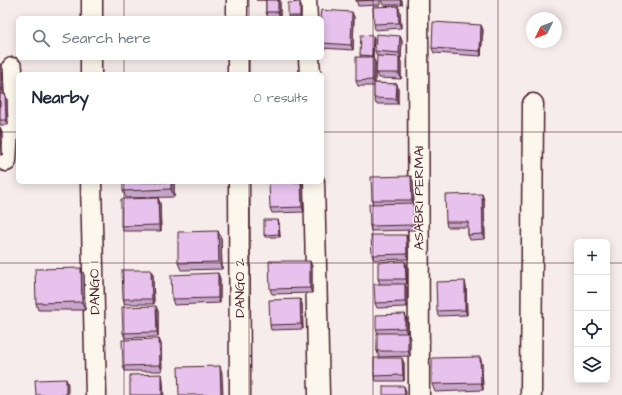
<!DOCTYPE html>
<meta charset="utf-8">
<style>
body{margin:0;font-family:"Architects Daughter",sans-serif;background:#f2f2f3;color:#1f2937}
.controls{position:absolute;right:12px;bottom:12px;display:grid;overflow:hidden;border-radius:6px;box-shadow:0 2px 10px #0003}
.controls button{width:36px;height:36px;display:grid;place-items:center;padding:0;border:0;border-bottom:1px solid #e0e1e3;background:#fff;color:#1f2937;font:20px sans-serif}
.compass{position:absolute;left:526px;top:12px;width:36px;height:36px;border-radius:50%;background:#fff;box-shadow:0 2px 10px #0003;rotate:227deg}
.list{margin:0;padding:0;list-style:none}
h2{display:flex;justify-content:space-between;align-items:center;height:52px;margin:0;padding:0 16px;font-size:17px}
h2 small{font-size:13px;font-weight:400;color:#747a83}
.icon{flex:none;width:22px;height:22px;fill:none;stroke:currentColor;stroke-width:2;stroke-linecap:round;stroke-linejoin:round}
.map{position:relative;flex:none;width:622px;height:395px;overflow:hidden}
.search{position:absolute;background:#fff;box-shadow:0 2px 10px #0003;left:16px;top:16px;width:308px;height:44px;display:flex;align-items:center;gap:10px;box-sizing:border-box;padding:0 14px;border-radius:6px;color:#747a83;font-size:15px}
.panel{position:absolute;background:#fff;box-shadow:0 2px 10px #0003;left:16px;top:72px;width:308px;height:112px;border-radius:6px}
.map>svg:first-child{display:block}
</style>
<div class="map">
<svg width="622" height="395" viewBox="0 0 622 395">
<rect width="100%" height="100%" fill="#f7ecec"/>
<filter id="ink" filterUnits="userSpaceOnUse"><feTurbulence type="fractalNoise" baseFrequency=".025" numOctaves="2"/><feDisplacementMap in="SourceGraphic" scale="8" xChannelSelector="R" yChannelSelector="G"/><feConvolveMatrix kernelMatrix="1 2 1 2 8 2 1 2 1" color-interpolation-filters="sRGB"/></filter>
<g filter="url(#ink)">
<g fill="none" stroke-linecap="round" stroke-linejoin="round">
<defs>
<g id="minor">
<path d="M237 0V18"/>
<path d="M306 0 307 18"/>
<path d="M418 0 419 395"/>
<path d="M92 18V0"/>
<path d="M238 58V74"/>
<path d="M309 58 310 74"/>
<path d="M91 74V58"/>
<path d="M6 161 12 68"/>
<path d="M91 182 96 395"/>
<path d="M239 182 240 395"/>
<path d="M314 182 319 395"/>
<path d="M531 395 533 104"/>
</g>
</defs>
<!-- minor casing -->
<use href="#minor" stroke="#4a1f2b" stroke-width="23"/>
<!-- minor -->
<use href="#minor" stroke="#fbf7ec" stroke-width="20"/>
</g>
<!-- wall -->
<g fill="#c6a7cb" stroke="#4a1f2b">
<path d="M256 0H280V17L268 18 266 12V0Z"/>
<path d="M356 0H380V5L358 6Z"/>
<path d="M381 0H402V5H383Z"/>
<path d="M301 5V18H289L288 16Z"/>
<path d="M398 6 400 11 401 28 375 30 374 24Z"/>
<path d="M354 17 353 50 322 48V18Z"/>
<path d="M481 25 483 30 481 56 434 53 432 48Z"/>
<path d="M373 36 374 38 373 58 375 62V83L397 84 398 89V104H376L374 98V86H358L356 81 361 57 360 55Z"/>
<path d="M400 36 402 41 401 58H400L401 62V79L378 78 376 73 384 57 377 56 375 51Z"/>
<path d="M0 64 3 69 4 94H5L7 99 8 125H0Z"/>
<path d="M0 127 2 132V155H0Z"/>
<path d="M413 181 414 205 415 208V230L371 231 370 226 373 204 372 200Z"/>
<path d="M174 182V197L126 198 123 191Z"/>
<path d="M303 186 304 212 272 213 270 208Z"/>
<path d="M158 198 160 203 161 231H123L121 226Z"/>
<path d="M484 200 485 239 470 240 468 235V227H447L446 222Z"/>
<path d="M278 220 279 223 280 237H265L264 235Z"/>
<path d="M406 235 408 240V259L374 260 372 255Z"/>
<path d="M221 238 222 269 181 270 178 263Z"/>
<path d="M312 266V293L272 294 270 289Z"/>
<path d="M407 266V284H405L407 289V307L377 308 375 303 380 284 378 279Z"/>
<path d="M81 268 84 275 85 310H38L36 303Z"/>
<path d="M218 273 220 279V303L174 305 172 299Z"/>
<path d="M153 275 154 304H125L123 299Z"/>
<path d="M466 286 467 315 438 316 437 311Z"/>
<path d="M300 299 302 304 303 329 271 330 270 325Z"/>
<path d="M158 311V337L125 338 123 333Z"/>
<path d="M405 314 407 320V333H408L410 338V356L379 357 377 351 378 333 376 329Z"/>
<path d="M159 339 161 344 162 371H125L123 366Z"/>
<path d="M480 357 482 364 483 390 435 392 432 384Z"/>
<path d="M404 363V381H376L374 376Z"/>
</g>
<!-- shaded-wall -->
<g fill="#a188a5" stroke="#4a1f2b">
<path d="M278 0H280V17L278 12Z"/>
<path d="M400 0H402V5Z"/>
<path d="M300 2 301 5V18L300 16Z"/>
<path d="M398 6 400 11 401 28 399 23Z"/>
<path d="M352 12 354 17 353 50 351 45Z"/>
<path d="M481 25 483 30 481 56 480 51Z"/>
<path d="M373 36 374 38 373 58 375 62V86L373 80 372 56Z"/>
<path d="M400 36 402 41 401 58 399 53Z"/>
<path d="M399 57 401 62V79L399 73Z"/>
<path d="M1 64 3 69 4 94 2 89Z"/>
<path d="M397 84 398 89V104L396 99Z"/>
<path d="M5 94 7 99 8 125 6 120Z"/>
<path d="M0 127 2 132V155L1 150Z"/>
<path d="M411 176 413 181 414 205 412 200Z"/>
<path d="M171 182H174V197L171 189Z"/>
<path d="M301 182 303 186 304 212 302 207Z"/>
<path d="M482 194 484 200 485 239 483 234Z"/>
<path d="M158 198 160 203 161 231 159 225Z"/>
<path d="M413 203 415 208V230L414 225Z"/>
<path d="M278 220 279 223 280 237 279 234Z"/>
<path d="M218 231 221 238 222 269 219 262Z"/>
<path d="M406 235 408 240V259L407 254Z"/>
<path d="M310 261 312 266V293L310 288Z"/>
<path d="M405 261 407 266V284L406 279Z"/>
<path d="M81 268 84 275 85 310 82 302Z"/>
<path d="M151 270 153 275 154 304 152 299Z"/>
<path d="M218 273 220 279V303L218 298Z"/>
<path d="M465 281 466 286 467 315 465 310Z"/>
<path d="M405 284 407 289V307L405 302Z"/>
<path d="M300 299 302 304 303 329 301 324Z"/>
<path d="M156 306 158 311V337L157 332Z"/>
<path d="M405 314 407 320V334L405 328Z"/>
<path d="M408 333 410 338V356L408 351Z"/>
<path d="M159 339 161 344 162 371 160 365Z"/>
<path d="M480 357 482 364 483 390 481 383Z"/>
<path d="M402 358 404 363V381L403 375Z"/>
<path d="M220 366 222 373 223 395H221Z"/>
<path d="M162 374 163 380 164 395H162Z"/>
<path d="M66 379 68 384V395H66Z"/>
<path d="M404 386 406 391V395H405Z"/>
</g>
<!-- building -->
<g fill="#e6c2ec" stroke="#4a1f2b">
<rect x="266" y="0" width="12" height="12"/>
<path d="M356 0H375L356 1Z"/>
<path d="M300 2V16H288V3Z"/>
<path d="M398 6 399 23 374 24 373 7Z"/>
<path d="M321 10 352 12 351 45 322 43V18H320Z"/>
<path d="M433 22 481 25 480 51 432 48Z"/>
<path d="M376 34 400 36 399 53 375 51Z"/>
<path d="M361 35 373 36 372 56 360 55Z"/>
<path d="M377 56 399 57V73H376Z"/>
<path d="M356 57H373V80L356 81Z"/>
<path d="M0 64H1L2 89H0Z"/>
<path d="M374 83 397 84 396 99 374 98Z"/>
<path d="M0 94H5L6 120H0Z"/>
<path d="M0 127 1 150H0Z"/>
<path d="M411 176 412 200H372L371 177Z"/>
<path d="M123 182H171V189L123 191Z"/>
<path d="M269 182H301L302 207 270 208Z"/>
<path d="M482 194 483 234 468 235V222H446L445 195Z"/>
<path d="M158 198 159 225 121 226V199Z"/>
<path d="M413 203 414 225 370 226 369 204Z"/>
<path d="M264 220H278L279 234 264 235Z"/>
<path d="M218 231 219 262 178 263V232Z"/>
<path d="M371 235H406L407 254 372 255Z"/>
<path d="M269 261H310V288L270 289Z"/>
<path d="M405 261 406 279H378V262Z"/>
<path d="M81 268 82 302 36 303 35 269Z"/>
<path d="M122 270H151L152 299H123Z"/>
<path d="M218 273V298L172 299 171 275Z"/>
<path d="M465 281V310L437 311 436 282Z"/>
<path d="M374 284H405V302L375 303Z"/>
<path d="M300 299 301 324 270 325 269 300Z"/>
<path d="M156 306 157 332 123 333 122 307Z"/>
<path d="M405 314V328L376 329V315Z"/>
<rect x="377" y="333" width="31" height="18"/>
<path d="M159 339 160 365 123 366 122 340Z"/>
<path d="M480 357 481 383 432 384V358Z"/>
<path d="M374 358H402L403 375 374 376Z"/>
<path d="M220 366 221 395H179L178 367Z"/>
<path d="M162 374V395H130V375Z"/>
<path d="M66 379V395H36L35 380Z"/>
<path d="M383 386H404L405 395H383Z"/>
</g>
</g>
<!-- grid -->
<path fill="none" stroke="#4a1f2b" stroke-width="1" stroke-opacity="0.55" d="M124 0V18M249 0V18M373 0V395M498 0V395M124 58V74M249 58V74M0 132H18M322 132H622M124 182V395M249 182V395M0 263H577M607 263H622"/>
<g text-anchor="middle" stroke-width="3" stroke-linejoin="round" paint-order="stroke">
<!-- street labels -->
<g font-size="14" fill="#4a1f2b" stroke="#fbf7ec">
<text transform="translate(418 198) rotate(-90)" y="5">ASABRI PERMAI</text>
<text transform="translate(94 288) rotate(-91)" y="5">DANGO 1</text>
<text transform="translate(239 288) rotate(-90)" y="5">DANGO 2</text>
</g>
</g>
</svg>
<div class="controls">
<button>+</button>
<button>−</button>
<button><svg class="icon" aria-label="locate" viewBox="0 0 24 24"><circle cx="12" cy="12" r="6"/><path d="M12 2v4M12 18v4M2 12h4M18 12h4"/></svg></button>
<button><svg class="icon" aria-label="layers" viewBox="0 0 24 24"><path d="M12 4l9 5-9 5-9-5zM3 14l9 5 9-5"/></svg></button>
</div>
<svg class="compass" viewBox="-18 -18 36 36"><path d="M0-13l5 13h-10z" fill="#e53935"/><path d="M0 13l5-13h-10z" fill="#747a83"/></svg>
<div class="search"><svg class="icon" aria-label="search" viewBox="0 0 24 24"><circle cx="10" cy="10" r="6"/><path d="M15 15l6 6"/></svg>Search here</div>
<section class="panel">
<h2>Nearby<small>0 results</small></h2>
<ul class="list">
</ul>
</section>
</div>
